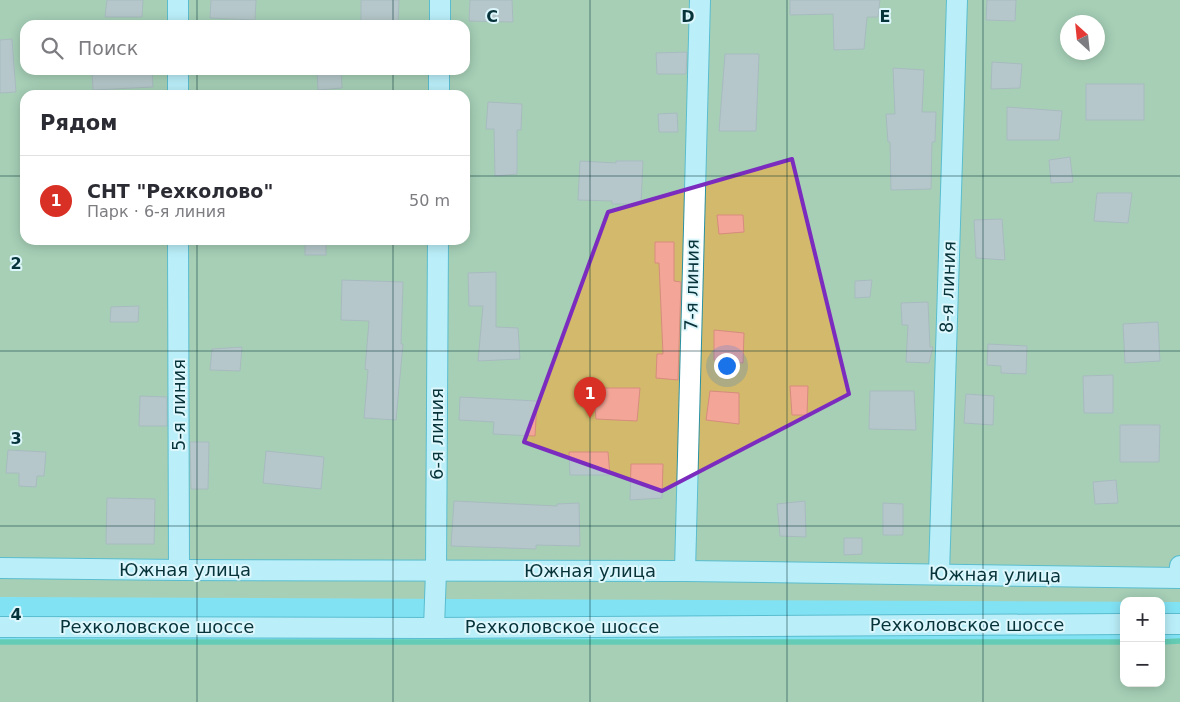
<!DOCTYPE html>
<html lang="ru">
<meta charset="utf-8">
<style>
body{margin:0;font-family:"DejaVu Sans",sans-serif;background:#f7f7f7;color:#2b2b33}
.controls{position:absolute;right:15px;bottom:15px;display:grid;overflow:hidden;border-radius:10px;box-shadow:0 2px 12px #0003}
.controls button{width:45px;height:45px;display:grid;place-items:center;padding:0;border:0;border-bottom:1px solid #e1e1e2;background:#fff;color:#2b2b33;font:25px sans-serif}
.compass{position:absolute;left:1060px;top:15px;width:45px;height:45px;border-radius:50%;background:#fff;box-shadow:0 2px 12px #0003;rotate:333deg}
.you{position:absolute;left:726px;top:365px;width:18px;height:18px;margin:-12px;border:4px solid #fff;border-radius:50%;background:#1a73e8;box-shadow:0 0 0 8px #1a73e833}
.badge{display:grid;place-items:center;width:32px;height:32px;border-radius:50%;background:#d93025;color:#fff;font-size:16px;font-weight:700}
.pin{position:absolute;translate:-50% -41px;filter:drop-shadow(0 1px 2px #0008)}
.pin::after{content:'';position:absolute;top:26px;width:18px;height:15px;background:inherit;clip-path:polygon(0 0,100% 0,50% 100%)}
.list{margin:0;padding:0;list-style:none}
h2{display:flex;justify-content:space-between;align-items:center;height:65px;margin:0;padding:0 20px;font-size:21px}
h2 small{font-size:16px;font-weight:400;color:#7c7c81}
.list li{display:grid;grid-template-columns:32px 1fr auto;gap:15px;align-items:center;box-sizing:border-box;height:90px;padding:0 20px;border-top:1px solid #e1e1e2}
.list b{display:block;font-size:19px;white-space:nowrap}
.list p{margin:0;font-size:16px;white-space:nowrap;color:#7c7c81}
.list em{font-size:16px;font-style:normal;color:#7c7c81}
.icon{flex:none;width:28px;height:28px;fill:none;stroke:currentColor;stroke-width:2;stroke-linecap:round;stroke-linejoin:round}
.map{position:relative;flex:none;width:1180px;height:702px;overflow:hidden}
.search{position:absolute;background:#fff;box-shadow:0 2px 12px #0003;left:20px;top:20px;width:450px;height:55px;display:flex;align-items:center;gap:12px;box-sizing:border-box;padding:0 18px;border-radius:15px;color:#7c7c81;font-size:19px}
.panel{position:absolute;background:#fff;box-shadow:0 2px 12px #0003;left:20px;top:90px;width:450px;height:155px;border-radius:15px}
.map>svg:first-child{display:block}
</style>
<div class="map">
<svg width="1180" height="702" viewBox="0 0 1180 702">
<rect width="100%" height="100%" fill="#82e2f4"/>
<!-- green -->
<g fill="#d3b96b" fill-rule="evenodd">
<path d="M0 0H1180V602L0 597ZM1068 22H1098V52H1068ZM25 25H465V70H25ZM25 95H465V240H25Z"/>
<path d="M1180 641V702H0V642H1124V683H1161V642Z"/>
</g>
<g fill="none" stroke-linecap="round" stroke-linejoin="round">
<!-- stream -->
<g stroke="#42b267" stroke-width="5.5">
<path d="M0 642H1124"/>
<path d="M1161 642 1180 641"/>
</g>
</g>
<!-- building -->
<g fill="#f3a698" stroke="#d68c7e">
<path d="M107 0H143L142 17H105Z"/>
<path d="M211 0H256L255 20 210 18Z"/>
<path d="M361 0H399L398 25H361Z"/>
<path d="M470 0H512L513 22 469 21Z"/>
<path d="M790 0H880L878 17H867L864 49 834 50 833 14 790 15Z"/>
<path d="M987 0H1016L1015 21 986 20Z"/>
<path d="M12 39 16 92 0 93V40Z"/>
<path d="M687 52 686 74H657L656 53Z"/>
<path d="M725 54H759L756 131H719Z"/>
<path d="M992 62 1022 64 1020 88 991 89Z"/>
<path d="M893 68 924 70 922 112H936L935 142H932L931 189 891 190 890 142H888L886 114H895Z"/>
<path d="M92 70H152L153 87 93 90Z"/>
<path d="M317 70H341L342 88 318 90Z"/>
<rect x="1086" y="84" width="58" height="36"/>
<path d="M488 102 522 104 521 130H517V174L495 176 494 129H486Z"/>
<path d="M1007 107 1062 111 1059 140H1007Z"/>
<path d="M677 113 678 132H659L658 114Z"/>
<path d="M1070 157 1073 182 1051 183 1049 160Z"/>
<path d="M580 161 616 163V161H643L641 204H612V201L578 200Z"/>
<path d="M1097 193H1132L1128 223 1094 221Z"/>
<path d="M717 215H743L744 232 719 234Z"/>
<path d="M1002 219 1005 260 976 258 974 220Z"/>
<rect x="305" y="240" width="21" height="15"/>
<path d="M655 242H674V281L681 282 678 380 656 378 657 354H663L659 263H655Z"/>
<path d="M496 272V327L518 328 520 359 478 361 483 306H469L468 273Z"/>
<path d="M342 280 403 282 401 344H403L396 420 364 418 368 370 365 369 369 321 341 320Z"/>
<path d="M872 280 870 297 855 298V281Z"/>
<path d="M928 302 930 347H933L929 363 906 362 908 325H902L901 303Z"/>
<path d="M139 306 138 322H110L111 307Z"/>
<path d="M1158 322 1160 361 1125 363 1123 324Z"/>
<path d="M714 330 744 333 743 363 714 360Z"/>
<path d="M988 344 1027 346 1026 374 1001 373V366L987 365Z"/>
<path d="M242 347 240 371 210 370 212 349Z"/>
<path d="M1113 375V413H1084L1083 376Z"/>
<path d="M790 386H808L807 415H792Z"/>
<path d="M593 388H640L637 421 596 419Z"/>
<path d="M710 391 739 393V424L706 420Z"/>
<path d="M870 391H914L916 430 869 429Z"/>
<path d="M966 394 994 396 993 425 964 423Z"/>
<path d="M140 396 167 397V426H139Z"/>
<path d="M460 397 537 401 535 436 493 434 494 422 459 420Z"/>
<path d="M1120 425H1160L1159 462H1120Z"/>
<path d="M190 442H209L208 489H191Z"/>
<path d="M8 450 46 452 44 476H37L36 487 19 486V473H6Z"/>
<path d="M266 451 324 457 321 489 263 483Z"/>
<path d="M569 452H608L610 475H570Z"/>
<path d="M631 464H663L662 498 630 500Z"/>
<path d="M1116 480 1118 503 1095 504 1093 482Z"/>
<path d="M107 498 155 499 154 544H106Z"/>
<path d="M454 501 557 506V504L579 503 580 546 536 545V549L451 546Z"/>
<path d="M805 501 806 537 780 536 777 504Z"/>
<path d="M883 503 903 504V535H883Z"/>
<path d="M844 538H862V554L844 555Z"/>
</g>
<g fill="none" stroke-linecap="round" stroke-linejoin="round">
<defs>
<g id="minor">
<path d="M178 0V25"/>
<path d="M440 25V0"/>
<path d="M178 70V95"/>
<path d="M439 95V70"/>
<path d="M178 240 179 570"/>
<path d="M0 568 179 570 685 571 1180 578V566"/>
<path d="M685 571 700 0"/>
<path d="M939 574 957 0"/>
<path d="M1161 624H1180"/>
<path d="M0 627 434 628 1124 624"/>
<path d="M434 628 436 571 438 240"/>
</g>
</defs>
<!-- minor casing -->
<use href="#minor" stroke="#2a91a2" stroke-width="22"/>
<!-- minor -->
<use href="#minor" stroke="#fff" stroke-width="20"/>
</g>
<!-- marked area -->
<path d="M0 0H1180V702H0ZM792 159 849 394 662 491 524 442 608 212Z" fill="#82e2f4" fill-opacity=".55" fill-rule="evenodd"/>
<path fill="none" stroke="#7b2cbf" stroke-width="4" stroke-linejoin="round" d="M792 159 849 394 662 491 524 442 608 212Z"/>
<!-- grid -->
<path fill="none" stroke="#07333a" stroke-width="1" stroke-opacity="0.55" d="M197 0V25M393 0V25M590 0V702M787 0V702M983 0V702M197 70V95M393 70V95M0 176H25M465 176H1180M197 240V702M393 240V702M0 351H1180M0 526H1180"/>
<g text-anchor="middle" stroke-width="4" stroke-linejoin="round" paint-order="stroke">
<!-- street labels -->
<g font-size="18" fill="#07333a" stroke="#ddf7fd">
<text transform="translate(692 285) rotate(-89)" y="6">7-я линия</text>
<text transform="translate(948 287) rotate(-88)" y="6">8-я линия</text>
<text transform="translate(179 405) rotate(-90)" y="6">5-я линия</text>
<text transform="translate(437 434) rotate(-90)" y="6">6-я линия</text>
<text x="185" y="576">Южная улица</text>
<text x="590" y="577">Южная улица</text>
<text transform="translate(995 575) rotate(1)" y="6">Южная улица</text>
<text x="967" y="631">Рехколовское шоссе</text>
<text x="157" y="633">Рехколовское шоссе</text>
<text x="562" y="633">Рехколовское шоссе</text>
</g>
</g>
<g font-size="16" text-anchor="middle" font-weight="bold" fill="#07333a" stroke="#ddf7fd" stroke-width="4" stroke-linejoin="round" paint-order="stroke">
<text x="492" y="22">C</text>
<text x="688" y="22">D</text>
<text x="885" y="22">E</text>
<text x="16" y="269">2</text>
<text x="16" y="444">3</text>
<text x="16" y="620">4</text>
</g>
</svg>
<div class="controls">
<button>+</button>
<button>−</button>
</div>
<svg class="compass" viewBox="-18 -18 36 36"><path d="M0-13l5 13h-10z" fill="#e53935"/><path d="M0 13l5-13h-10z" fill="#7c7c81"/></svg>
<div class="you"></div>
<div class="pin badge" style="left:590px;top:418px">1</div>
<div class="search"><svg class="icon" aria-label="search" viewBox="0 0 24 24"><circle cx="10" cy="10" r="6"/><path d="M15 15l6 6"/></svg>Поиск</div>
<section class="panel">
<h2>Рядом<small></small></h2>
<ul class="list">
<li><span class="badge">1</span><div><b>СНТ &quot;Рехколово&quot;</b><p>Парк · 6-я линия</p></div><em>50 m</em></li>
</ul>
</section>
</div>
